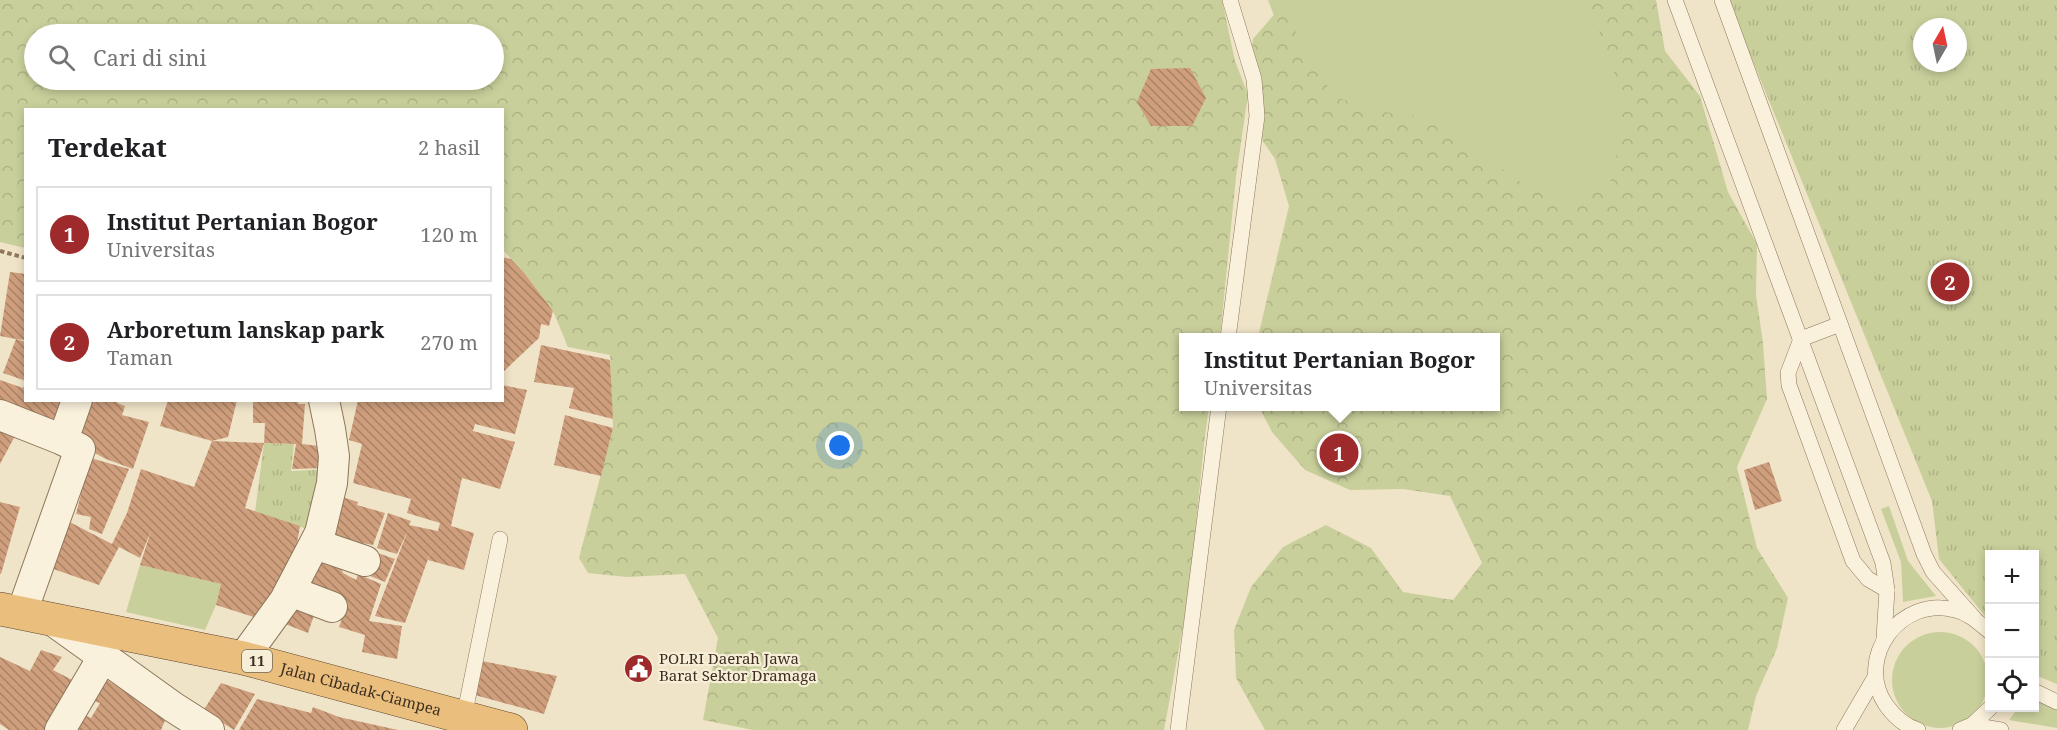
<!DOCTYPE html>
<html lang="id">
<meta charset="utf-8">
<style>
body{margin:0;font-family:"Noto Serif",serif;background:#f6f6f6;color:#202124}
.controls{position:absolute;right:18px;bottom:18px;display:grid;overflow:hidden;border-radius:0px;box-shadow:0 3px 9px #0003}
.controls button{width:54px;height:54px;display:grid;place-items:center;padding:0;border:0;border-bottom:2px solid #e0e0e0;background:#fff;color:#202124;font:30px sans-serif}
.compass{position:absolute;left:1913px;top:18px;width:54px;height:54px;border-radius:50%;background:#fff;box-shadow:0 3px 9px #0003;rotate:9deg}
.you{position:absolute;left:840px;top:446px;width:21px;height:21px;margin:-15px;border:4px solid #fff;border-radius:50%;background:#1a73e8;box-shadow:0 0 0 9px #1a73e833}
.badge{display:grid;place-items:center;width:39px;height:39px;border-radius:50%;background:#9e2a2b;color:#fff;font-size:20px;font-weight:700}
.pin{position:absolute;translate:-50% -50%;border:3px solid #fff;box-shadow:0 2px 6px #0006}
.popup{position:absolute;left:1179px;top:333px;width:321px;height:78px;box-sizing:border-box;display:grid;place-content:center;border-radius:0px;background:#fff;filter:drop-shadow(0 2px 4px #0005);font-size:20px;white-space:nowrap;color:#757577}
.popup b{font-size:22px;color:#202124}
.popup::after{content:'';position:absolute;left:50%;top:100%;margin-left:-12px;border:12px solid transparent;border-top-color:#fff}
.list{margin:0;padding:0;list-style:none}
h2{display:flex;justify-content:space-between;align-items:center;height:78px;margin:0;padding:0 24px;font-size:26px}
h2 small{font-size:20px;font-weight:400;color:#757577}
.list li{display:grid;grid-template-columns:39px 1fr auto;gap:18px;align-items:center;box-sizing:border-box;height:96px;margin:0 12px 12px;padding:0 12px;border:2px solid #e0e0e0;border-radius:0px}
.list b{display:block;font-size:22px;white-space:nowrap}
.list p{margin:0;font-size:20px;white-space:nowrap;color:#757577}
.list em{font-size:20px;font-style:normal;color:#757577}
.icon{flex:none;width:33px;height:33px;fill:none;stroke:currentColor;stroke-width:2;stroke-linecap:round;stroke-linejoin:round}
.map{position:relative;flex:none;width:2057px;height:730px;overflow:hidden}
.search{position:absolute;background:#fff;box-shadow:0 3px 9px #0003;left:24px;top:24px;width:480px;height:66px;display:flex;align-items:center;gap:15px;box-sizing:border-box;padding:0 21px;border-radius:33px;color:#757577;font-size:22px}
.panel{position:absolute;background:#fff;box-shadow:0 3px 9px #0003;left:24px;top:108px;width:480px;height:294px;border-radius:0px}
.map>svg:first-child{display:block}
</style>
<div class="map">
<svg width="2057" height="730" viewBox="0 0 2057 730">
<defs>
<pattern id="forest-crowns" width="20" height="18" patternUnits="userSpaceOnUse" patternTransform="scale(1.5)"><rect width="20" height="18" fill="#c9cf9b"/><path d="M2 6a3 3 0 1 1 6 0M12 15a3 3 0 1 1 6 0" fill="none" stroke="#aeb285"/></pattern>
<pattern id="park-tufts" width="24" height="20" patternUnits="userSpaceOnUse" patternTransform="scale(1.5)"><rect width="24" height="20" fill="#c9cf9b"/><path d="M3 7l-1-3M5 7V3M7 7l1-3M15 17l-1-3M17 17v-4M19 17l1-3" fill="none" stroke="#aeb285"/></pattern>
<pattern id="building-back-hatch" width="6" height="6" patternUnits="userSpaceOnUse" patternTransform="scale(1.5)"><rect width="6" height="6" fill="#cf9f7d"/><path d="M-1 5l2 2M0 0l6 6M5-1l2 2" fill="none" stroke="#a98266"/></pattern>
</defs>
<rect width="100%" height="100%" fill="#f0e4c8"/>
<!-- grass -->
<g fill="#c9cf9b">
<path d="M1268 0H1633L1648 234 1320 134Z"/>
<path d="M1889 506 1908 561 1936 596 1903 602 1901 562 1881 509Z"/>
<path d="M140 565 221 584 216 605 205 630 126 612Z"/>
<circle cx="1940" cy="680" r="48"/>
<path d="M2035 699 2057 710V728L2009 720 2018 708H2034Z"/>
</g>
<!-- forest -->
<path fill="url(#forest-crowns)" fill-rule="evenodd" d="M0 0H1222L1235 61 1247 92 1253 39 1285 2 1303 51 1335 97 1385 112 1432 119 1519 181 1567 208 1610 183 1621 136 1619 87 1588 0H1656L1665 51 1700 96 1728 192 1757 244 1756 295 1763 343 1767 399 1737 467 1757 548 1788 598 1777 648 1756 696 1748 730H1265L1236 678 1234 630 1251 587 1283 547 1326 525 1371 548 1403 592 1453 600 1482 563 1450 496 1403 489 1350 490 1305 470 1272 432 1259 407 1495 406V338L1258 337 1289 206 1275 159 1260 137 1248 95 1236 177 1220 337 1183 338V406L1209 407 1204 444 1189 594 1164 730H753L703 720 718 638 685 574 627 577 588 573 579 558 613 428 610 355 568 347 553 311 525 274 503 250 502 110H26L25 248 0 242ZM34 34H494V80H34Z"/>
<!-- park -->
<g fill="url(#park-tufts)" fill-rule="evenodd">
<path d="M1728 0H2057V684L2035 675 2034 554H1990L1989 621 1939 559 1932 501ZM1922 27H1958V63H1922Z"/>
<path d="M264 443 294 444 291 471 328 469 313 531 255 512Z"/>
</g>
<!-- building -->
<g fill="url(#building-back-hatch)">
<path d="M1190 68 1206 98 1192 126H1151L1137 102 1151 69Z"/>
<path d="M502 257 511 259 525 274 553 311 549 326 541 324 539 338 502 373Z"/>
<path d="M10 272 26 274V340L16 339 26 342V381L3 373 16 339 0 336Z"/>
<path d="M541 345 610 360 613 419 569 408 574 388 534 382Z"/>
<path d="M0 380 23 388 26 382V400H72L60 433 0 409Z"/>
<path d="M502 385 527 390 515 434 475 424 473 431 515 442 500 489 462 478 451 526 474 533 464 570 428 560 432 548 405 623 375 616 408 530 397 554 377 548 388 513 411 521 409 525 438 531 440 523 407 513 411 499 353 483 362 444 349 440 358 400H502Z"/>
<path d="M89 400H118L117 403 125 406 122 415 149 422 133 469 106 459 68 439Z"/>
<path d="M168 400H237L228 437 212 441 264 443 265 423H253V400H299L298 404H305L302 444 328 447 325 468 292 469 296 444 264 443 245 508 300 526 297 543 305 544 272 612 261 607 257 618 216 605 221 584 140 565 151 531 140 558 119 547 99 585 42 565 60 517 112 544 127 513 141 469 194 487 212 441 160 426Z"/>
<path d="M565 415 613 428 601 476 554 465Z"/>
<path d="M0 431 15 436 0 464Z"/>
<path d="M80 455 129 469 102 534 89 529 91 517 76 514 81 494 71 491Z"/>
<path d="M1769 462 1782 501 1755 510 1744 470Z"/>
<path d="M336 495 358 502 357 505 385 513 373 545 345 540 324 531Z"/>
<path d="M0 502 20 507 1 574H0Z"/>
<path d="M317 551 336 557 343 573 356 580 358 574 381 584 369 621 402 626 397 659 362 652 365 635 339 627 347 605 303 589Z"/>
<path d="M375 552 395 559 385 582 365 574Z"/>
<path d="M293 597 317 606 308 633 280 622Z"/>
<path d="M41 650 62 657 53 670 80 684 52 730H9L0 724V657L30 671Z"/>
<path d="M482 661 557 676 544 714 475 695Z"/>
<path d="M98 674 166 718 161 730H64L76 711 91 718 100 703 87 699Z"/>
<path d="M221 683 255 694 234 730 203 711Z"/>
<path d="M257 699 311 713 313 707 339 717 398 730H239Z"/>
</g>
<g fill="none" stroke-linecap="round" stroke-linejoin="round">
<defs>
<g id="service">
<path d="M1675 0 1883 563 1887 590 1884 638"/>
<path d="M1722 0 1924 554 1933 572 1974 618"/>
<path d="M1840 324 1801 339 1788 373 1789 385 1853 561 1868 579 1887 590"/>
<path d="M1228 338 1257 116 1254 79 1230 0"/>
<path d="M2034 691 2057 702"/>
<path d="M464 717 500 539"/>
<path d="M1972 725 2001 730"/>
<path d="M1178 730 1219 406"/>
<path d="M1844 730 1875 677"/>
<path d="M1918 730C1904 726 1894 716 1886 705 1854 658 1901 595 1955 610 1969 613 1979 623 1990 632"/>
<path d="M1960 730 1972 725 1990 708"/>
</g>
<g id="minor">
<path d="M0 415 63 440"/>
<path d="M315 544 365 561"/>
<path d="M290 591 332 607"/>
<path d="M22 612 80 449 63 440 77 400"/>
<path d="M52 620 173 707 209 730"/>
<path d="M243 658 285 600 320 533 332 483 334 456 330 429 324 400"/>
<path d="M60 730 103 657"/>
</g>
<g id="trunk">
<path id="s1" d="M0 609 243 658 511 730"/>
</g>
</defs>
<!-- service casing -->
<use href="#service" stroke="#8d765c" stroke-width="16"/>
<!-- minor casing -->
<use href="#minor" stroke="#8d765c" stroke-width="32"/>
<!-- trunk casing -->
<use href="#trunk" stroke="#5b4430" stroke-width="34"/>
<!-- path -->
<path stroke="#8d765c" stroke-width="4" stroke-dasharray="4.5 3" stroke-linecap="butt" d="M0 251 26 258"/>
<!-- service -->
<use href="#service" stroke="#faf1dc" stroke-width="15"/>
<!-- minor -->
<use href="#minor" stroke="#faf1dc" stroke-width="30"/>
<!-- trunk -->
<use href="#trunk" stroke="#eabe7c" stroke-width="33"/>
</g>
<!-- icons -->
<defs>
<symbol id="civic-disc" viewBox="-11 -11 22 22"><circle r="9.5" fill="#9e2a2b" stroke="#f7eed8"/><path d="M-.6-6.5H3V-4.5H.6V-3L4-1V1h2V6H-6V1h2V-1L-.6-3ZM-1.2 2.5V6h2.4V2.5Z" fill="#fff"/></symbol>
</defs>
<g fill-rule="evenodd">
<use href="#civic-disc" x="622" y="652" width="33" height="33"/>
</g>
<g text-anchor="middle" stroke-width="4.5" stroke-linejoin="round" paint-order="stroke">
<!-- shield labels -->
<rect fill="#f7eed8" stroke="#756857" stroke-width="1.5" x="242" y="650" width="30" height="22" rx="4.5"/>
<g font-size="14" font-weight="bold" fill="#3d2e20">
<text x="257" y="666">11</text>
</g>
<!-- poi labels -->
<g font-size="15" fill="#3d2e20" stroke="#f7eed8" text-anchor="start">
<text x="659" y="664">POLRI Daerah Jawa<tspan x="659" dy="17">Barat Sektor Dramaga</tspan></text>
</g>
<!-- street labels -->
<g font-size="15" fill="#3d2e20" stroke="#f7eed8">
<text dy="5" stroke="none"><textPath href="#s1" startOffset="370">Jalan Cibadak-Ciampea</textPath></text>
</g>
</g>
</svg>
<div class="controls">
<button>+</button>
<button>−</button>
<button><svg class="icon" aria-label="locate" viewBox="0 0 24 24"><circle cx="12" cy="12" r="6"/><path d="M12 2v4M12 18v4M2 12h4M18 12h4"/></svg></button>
</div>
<svg class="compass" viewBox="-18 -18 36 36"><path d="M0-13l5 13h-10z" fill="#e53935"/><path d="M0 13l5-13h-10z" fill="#757577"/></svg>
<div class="you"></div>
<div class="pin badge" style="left:1339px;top:453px">1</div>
<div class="popup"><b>Institut Pertanian Bogor</b>Universitas</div>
<div class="pin badge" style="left:1950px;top:282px">2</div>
<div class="search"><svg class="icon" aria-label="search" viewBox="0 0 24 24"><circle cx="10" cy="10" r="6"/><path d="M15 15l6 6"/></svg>Cari di sini</div>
<section class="panel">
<h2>Terdekat<small>2 hasil</small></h2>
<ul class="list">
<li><span class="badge">1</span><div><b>Institut Pertanian Bogor</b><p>Universitas</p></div><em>120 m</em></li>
<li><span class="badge">2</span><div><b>Arboretum lanskap park</b><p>Taman</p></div><em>270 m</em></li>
</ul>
</section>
</div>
